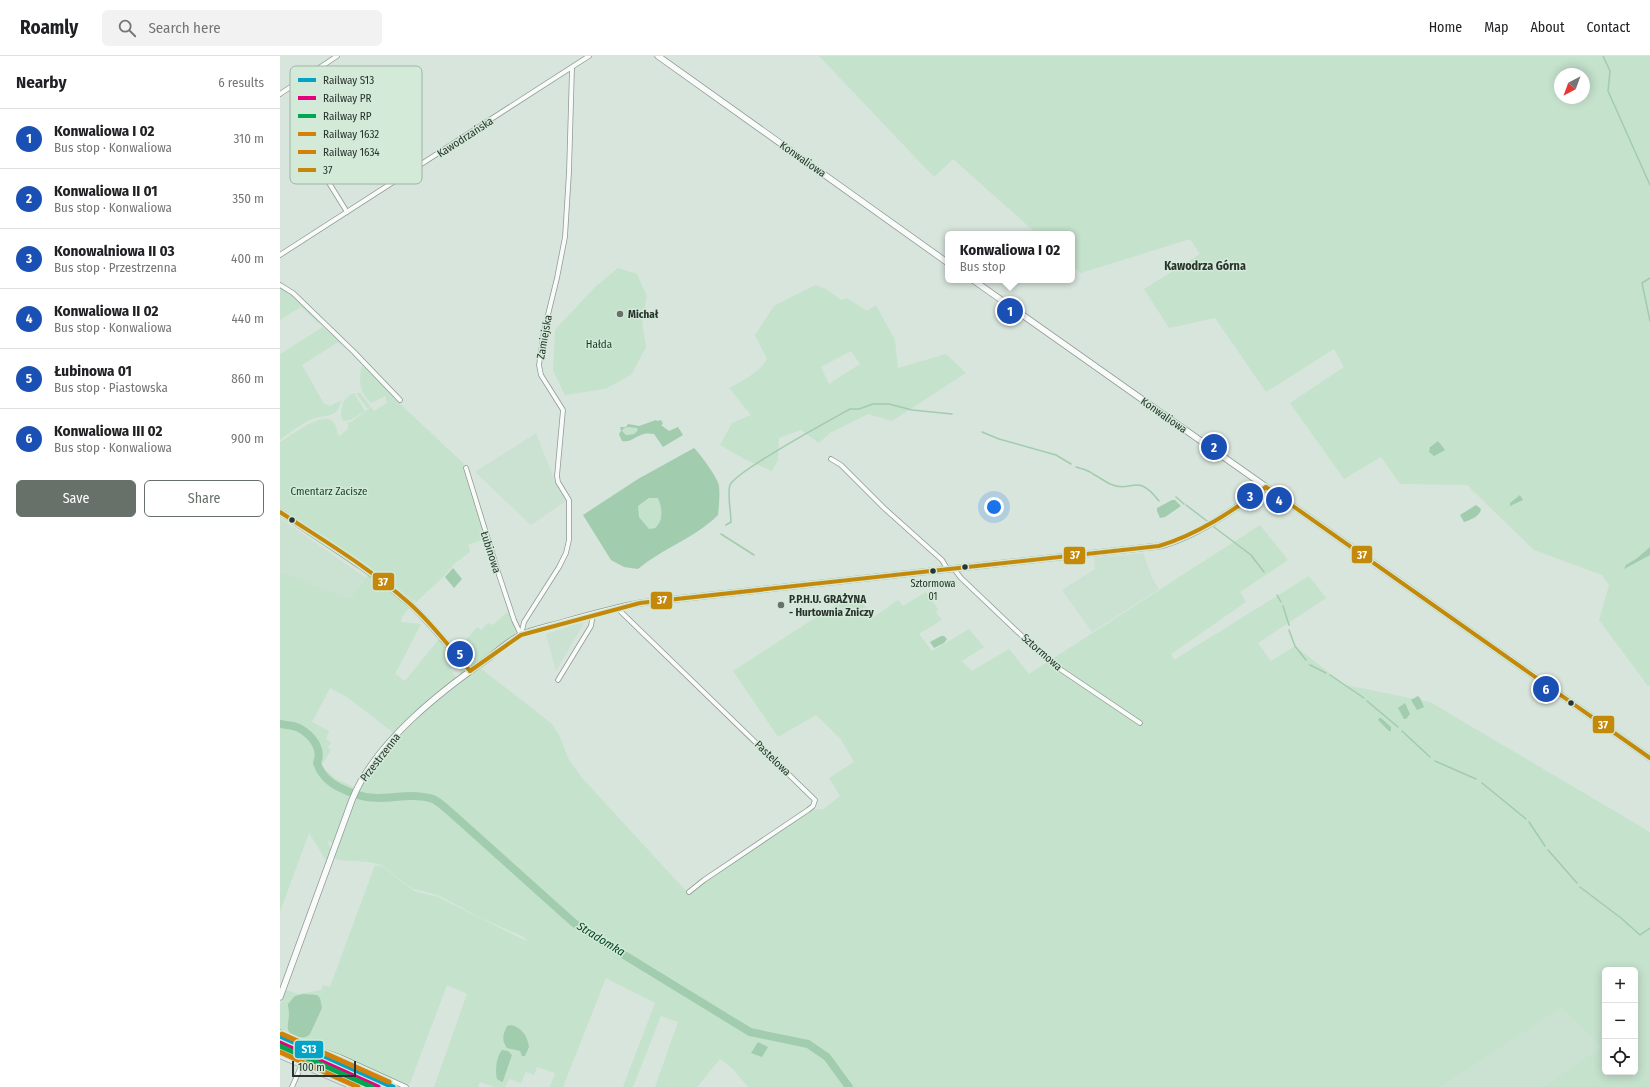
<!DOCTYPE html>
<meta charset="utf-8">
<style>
body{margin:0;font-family:"Fira Sans Condensed",sans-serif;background:#f2f2f2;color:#202124}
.controls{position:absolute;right:12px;bottom:12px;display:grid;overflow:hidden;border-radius:6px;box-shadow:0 2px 10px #0003}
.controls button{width:36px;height:36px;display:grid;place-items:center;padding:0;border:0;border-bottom:1px solid #e0e0e0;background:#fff;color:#202124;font:20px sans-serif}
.compass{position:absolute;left:1274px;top:12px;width:36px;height:36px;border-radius:50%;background:#fff;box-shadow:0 2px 10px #0003;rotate:221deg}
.scale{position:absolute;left:12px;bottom:10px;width:64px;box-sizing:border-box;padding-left:4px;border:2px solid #2a332d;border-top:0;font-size:11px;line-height:14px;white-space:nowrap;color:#2a332d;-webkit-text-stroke:3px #d3ead9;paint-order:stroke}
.you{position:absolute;left:714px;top:451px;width:14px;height:14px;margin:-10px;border:3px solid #fff;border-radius:50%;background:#1a73e8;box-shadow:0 0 0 6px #1a73e833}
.badge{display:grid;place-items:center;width:26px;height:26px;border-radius:50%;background:#67716a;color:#fff;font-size:13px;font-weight:700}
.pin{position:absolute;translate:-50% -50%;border:2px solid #fff;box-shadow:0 1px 4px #0006}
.popup{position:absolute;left:665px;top:175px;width:130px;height:52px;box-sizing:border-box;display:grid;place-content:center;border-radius:6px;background:#fff;filter:drop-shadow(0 1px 3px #0005);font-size:13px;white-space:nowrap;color:#757577}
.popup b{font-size:15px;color:#202124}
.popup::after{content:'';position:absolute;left:50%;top:100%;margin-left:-8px;border:8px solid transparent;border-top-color:#fff}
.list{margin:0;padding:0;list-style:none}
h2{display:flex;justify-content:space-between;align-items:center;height:52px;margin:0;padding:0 16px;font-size:17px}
h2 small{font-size:13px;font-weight:400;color:#757577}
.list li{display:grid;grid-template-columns:26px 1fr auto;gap:12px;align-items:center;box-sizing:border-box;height:60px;padding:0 16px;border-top:1px solid #e0e0e0}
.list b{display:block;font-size:15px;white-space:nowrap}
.list p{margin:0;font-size:13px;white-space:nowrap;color:#757577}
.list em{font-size:13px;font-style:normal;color:#757577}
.actions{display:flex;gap:8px;padding:12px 16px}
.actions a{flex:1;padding:9px 0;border:1px solid #67716a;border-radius:6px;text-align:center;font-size:14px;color:#67716a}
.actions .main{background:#67716a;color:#fff}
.icon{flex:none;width:22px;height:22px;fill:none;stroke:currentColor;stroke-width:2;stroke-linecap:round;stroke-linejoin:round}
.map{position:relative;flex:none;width:1370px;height:1031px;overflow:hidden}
header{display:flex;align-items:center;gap:24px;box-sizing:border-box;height:56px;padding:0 20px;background:#fff;border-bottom:1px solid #e0e0e0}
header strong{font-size:19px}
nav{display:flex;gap:22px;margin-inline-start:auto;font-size:14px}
.search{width:280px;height:36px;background:#f2f2f2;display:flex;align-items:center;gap:10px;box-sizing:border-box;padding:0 14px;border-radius:6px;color:#757577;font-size:15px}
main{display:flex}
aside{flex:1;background:#fff}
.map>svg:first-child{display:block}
</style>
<header>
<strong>Roamly</strong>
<div class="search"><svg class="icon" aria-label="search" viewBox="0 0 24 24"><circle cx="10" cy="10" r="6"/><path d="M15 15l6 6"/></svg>Search here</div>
<nav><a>Home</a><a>Map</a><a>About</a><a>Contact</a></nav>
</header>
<main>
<aside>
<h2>Nearby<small>6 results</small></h2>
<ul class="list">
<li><span class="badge" style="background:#1a4fb4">1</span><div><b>Konwaliowa I 02</b><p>Bus stop · Konwaliowa</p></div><em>310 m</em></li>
<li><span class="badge" style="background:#1a4fb4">2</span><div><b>Konwaliowa II 01</b><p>Bus stop · Konwaliowa</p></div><em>350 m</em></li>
<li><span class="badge" style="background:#1a4fb4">3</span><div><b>Konowalniowa II 03</b><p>Bus stop · Przestrzenna</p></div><em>400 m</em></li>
<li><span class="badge" style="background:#1a4fb4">4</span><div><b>Konwaliowa II 02</b><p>Bus stop · Konwaliowa</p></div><em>440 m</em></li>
<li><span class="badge" style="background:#1a4fb4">5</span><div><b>Łubinowa 01</b><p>Bus stop · Piastowska</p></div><em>860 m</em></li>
<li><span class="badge" style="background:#1a4fb4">6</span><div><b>Konwaliowa III 02</b><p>Bus stop · Konwaliowa</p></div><em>900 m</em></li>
</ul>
<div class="actions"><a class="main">Save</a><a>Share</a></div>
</aside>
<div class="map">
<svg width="1370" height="1031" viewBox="0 0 1370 1031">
<rect width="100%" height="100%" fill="#d8e5dc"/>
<!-- built -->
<g fill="#cbe2d2">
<path d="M256 377 275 425 286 445 251 469 195 416Z"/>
<path d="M0 462 86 522 70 544 0 516Z"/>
<path d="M863 497 873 524 879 533 812 576 782 534 815 513 814 502Z"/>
<path d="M302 566 303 569 276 615 266 578Z"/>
<path d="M1281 952 1323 991 1262 1031H1161Z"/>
</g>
<!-- green -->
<g fill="#c5e2cd" fill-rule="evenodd">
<path d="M539 0H1370V629L1368 630 1319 564 1329 529 1322 519 1254 494 1187 429 1120 428 1101 401 1064 423 1010 347 1064 311 1054 293 986 336 935 262 889 272 864 233 920 198 910 183 801 217 792 210V178H757L673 103 654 121ZM1280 18H1304V42H1280Z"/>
<path d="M338 212 357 218 367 240 362 266 366 291 351 319 325 333 285 339 273 314 275 274 315 231Z"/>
<path d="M535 229 546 233 561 244 567 242 587 255 596 249 615 284 618 312 666 298 686 317 612 365 588 358 550 377 539 387 521 374 499 382 498 404 492 415 464 403 440 389 452 367 471 359 449 332C462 325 479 317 487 303L475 279 494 250ZM571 295 580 308 549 328 541 311Z"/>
<path d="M0 230 8 235 36 261 39 266V268L21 251 0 264Z"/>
<path d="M43 271 56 281 64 292 58 286 22 309 44 348 50 350 62 344C60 347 59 353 57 355 52 360 45 360 39 361 25 364 11 376 0 384V298Z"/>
<path d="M82 310 85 311 117 344V345L183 407 206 482 188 489 190 496 175 507 163 521 136 546 78 504 0 451V386C11 380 39 357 51 364 57 368 56 375 59 380L68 373V369L67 367 71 366 91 351 94 355 107 347 105 340 91 347C80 336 78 325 82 310Z"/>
<path d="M74 337 85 355 70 364 63 365 61 360C61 349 64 341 74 337Z"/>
<path d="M76 337H80L90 350 89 352H87Z"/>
<path d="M348 371 358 372V374L354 378 346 379 342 375 344 372Z"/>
<path d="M369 442H378C382 453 384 463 375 472L369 473 359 461 358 450Z"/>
<path d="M980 469 1008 504 960 536 966 546 891 598 894 604 1029 520 1046 542 978 587 991 605 1015 590 1065 629 1150 646 1370 776V1031H1262L1322 991 1281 952 1161 1031H468L453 1013 440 1003 417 1031H375L398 966 381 960 353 1031H343L375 947 326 922 283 1031H270L275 1017 257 1011 254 1019 246 1016 241 1027 229 1023 225 1031H214L200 1026 198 1031H154L187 938 167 929 130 1027 128 1029 43 991 17 984 0 975V950L6 934 18 938 41 934 43 929 50 931 95 809 103 811 134 835 158 841 248 886 242 880 203 863 158 839 133 833 101 809 90 806 58 804 54 801C62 777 71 751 82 728 87 719 94 711 100 703 129 667 162 640 199 613L203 614 272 668 279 679 289 704 303 723 405 834 409 836 528 754 544 753 560 740 549 722 574 706 560 682 536 659 498 681 453 615 574 537 594 561 618 544 623 550 646 536 658 553 656 556 662 564 639 578 652 595 689 573 704 591 682 605 692 615 729 593 749 618ZM1325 914H1355V1016H1325Z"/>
<path d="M0 516 70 543 88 519 130 551 122 561 121 566 141 568 115 618 125 625 159 583 183 610 184 616 181 620H179L180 612 176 609 170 614 176 621V624L115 678 67 641 50 632 32 666 49 675 46 683 51 686 48 692 51 694 41 710 56 723 74 731 55 786 52 787 47 784 51 793 47 806 29 777 0 856Z"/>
<path d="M229 555 236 577 235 580 194 609 190 608 178 593 197 571 201 574 208 567 213 569Z"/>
</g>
<!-- water -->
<g fill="#a1ccad" fill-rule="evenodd">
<path d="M376 364 377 365 381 364 383 368 381 369 389 375 398 371 403 379 383 391 374 378C371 378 367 377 364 378 355 380 351 387 342 385L339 378 341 375 340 371H346L348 368 359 370ZM348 371 357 372 358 374 354 378 346 379 342 375 344 372Z"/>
<path d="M1158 385 1165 394 1154 400 1149 396 1150 393 1149 392Z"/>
<path d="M414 392C420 398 438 422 439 430 440 439 439 449 438 459 415 482 383 492 358 513L344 511 331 504 303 459 358 423ZM369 442H378C382 452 384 464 375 472L369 473 359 461 358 450Z"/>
<path d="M1240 439 1243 444 1230 450V447Z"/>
<path d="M892 444H895L901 450 885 461 880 462 877 455V452Z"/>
<path d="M1196 449 1201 453C1200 460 1191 464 1184 466L1180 459Z"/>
<path d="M1370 491V499L1344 513 1346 509 1356 503Z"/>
<path d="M173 512 182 523 174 532 165 521Z"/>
<path d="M661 580H664L667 583 664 587 654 592 650 586Z"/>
<path d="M1138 640 1140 642 1144 651 1137 654 1131 644Z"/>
<path d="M1125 647 1130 658 1126 663H1124L1118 652Z"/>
<path d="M1099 662H1101L1111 671V675H1109L1098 664Z"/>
<path d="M23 938 37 939 40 942 42 952 30 978C26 982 24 982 18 981 3 977 9 969 9 958 9 954 8 951 8 948L15 940Z"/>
<path d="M231 969C242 972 247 979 249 991L245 1000H242L240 995 227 992C221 983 223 979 227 970Z"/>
<path d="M478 986 488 991 482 1001 471 997Z"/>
<path d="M222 994 228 995 232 999 223 1025 222 1026 217 1023C215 1015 216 1001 222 994Z"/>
</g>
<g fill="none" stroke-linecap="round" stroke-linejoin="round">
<!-- stream -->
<g stroke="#a1ccad" stroke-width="1.5">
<path d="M1323 0 1330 15 1328 35 1370 129"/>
<path d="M1370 222 1362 227 1370 265"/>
<path d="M702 376 719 383 776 399 791 408"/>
<path d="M796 411C802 413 808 414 813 418 819 421 824 425 830 428 853 438 856 415 879 445"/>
<path d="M896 441 904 448"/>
<path d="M906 449 927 465"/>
<path d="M446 469 451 466C451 456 447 437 450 429 456 415 552 363 570 353H579L593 348H609L632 354 672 358"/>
<path d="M934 471 971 499 984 516"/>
<path d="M441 478 474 499"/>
<path d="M997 539 1001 546"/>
<path d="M1003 550 1009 569"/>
<path d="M1009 574 1015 590 1026 604"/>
<path d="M1030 609 1046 617"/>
<path d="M1050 619 1084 642"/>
<path d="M1087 645 1118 671"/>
<path d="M1122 675 1150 701"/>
<path d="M1155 705 1196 723"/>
<path d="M1202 727 1246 763"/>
<path d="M1249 766 1265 790"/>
<path d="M1268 794 1297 827"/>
<path d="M1300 831 1341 862 1360 879 1370 872"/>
</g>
<!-- river -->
<g stroke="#a1ccad" stroke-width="8">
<path d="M0 668C6 669 13 669 19 672 32 679 43 693 37 707 43 725 58 732 75 738"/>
<path d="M78 739C102 747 129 735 153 743 158 745 163 750 168 754L294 867 323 886 470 976 528 988 547 1001 569 1031"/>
</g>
<defs>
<g id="street">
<path d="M0 38 57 0"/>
<path d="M25 88 67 156"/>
<path d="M0 199 309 0"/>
<path d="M0 229 13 237 74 296 120 344"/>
<path d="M551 403 561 409 604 452 662 504 668 514"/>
<path d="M186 412 219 519 234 564 241 579"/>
<path d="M674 513 681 522 762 599 774 609 860 667"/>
<path d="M337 552 535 744 533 750 528 754 424 824 409 836"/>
<path d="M241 579 244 566 279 511 286 497 289 484V444L278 426 277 420 283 354 261 319 259 309 264 275 277 222 285 181 289 116 292 12"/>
<path d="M278 624 311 570 313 558"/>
<path d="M0 976 16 985 60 1001 126 1031"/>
<path d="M12 1031 22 1008"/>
</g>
<g id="secondary">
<path d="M378 0 668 207"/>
<path d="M693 224 1370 702"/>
<path d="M0 456C43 485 89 513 129 547 151 567 170 592 190 615"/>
<path d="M0 941 72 744C95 686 161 635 210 601 220 593 231 583 243 578 256 573 270 570 284 566 309 559 334 552 360 547L879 490C914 482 956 452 986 431"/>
</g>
<g id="primary">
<path d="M0 994 65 1022 80 1031"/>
<path d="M0 999 75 1031"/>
</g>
</defs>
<!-- street casing -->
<use href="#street" stroke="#8f9a92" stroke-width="5.5"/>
<!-- secondary casing -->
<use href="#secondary" stroke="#8f9a92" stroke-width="7"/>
<!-- primary casing -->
<use href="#primary" stroke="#adb0b9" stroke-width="8"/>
<!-- street -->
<use href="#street" stroke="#f9fbfa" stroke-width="4"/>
<!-- secondary -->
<use href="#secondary" stroke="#f9fbfa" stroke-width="5.5"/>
<!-- primary -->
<use href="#primary" stroke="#ececf1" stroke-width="6"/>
<defs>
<g id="bus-1">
<path d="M986 431 1370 702"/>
<path d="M0 456C44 485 90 512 129 547 152 567 170 592 190 615"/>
<path d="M190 615 241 579 360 547 879 490C919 478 952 455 986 431"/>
</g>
</defs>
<!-- bus-1 casing -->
<use href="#bus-1" stroke="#d3ead9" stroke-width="7"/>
<!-- bus-1 -->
<use href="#bus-1" stroke="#c4890b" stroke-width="4"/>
<defs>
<path id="rail-1" d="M0 980 113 1031"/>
<path id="rail-2" d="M0 987 98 1031"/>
<path id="rail-3" d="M0 990 92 1031"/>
<path id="rail-4" d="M2 978 109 1026"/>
<path id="rail-5" d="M0 996 78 1031"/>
</defs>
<!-- rail-1 casing -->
<use href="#rail-1" stroke="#d3ead9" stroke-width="8"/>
<!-- rail-2 casing -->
<use href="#rail-2" stroke="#d3ead9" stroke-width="8"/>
<!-- rail-3 casing -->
<use href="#rail-3" stroke="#d3ead9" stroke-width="8"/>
<!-- rail-4 casing -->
<use href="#rail-4" stroke="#d3ead9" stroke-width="8"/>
<!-- rail-5 casing -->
<use href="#rail-5" stroke="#d3ead9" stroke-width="8"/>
<!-- rail-1 -->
<use href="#rail-1" stroke="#02a3c6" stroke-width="5"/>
<!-- rail-2 -->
<use href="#rail-2" stroke="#e5007d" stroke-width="5"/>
<!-- rail-3 -->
<use href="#rail-3" stroke="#00a651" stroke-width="5"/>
<!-- rail-4 -->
<use href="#rail-4" stroke="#d48109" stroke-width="5"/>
<!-- rail-5 -->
<use href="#rail-5" stroke="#d48109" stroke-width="5"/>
</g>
<!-- markers -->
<g fill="#67716a" stroke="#d3ead9" stroke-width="1.5">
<circle cx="340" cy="258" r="4"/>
<circle cx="501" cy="549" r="4"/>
</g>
<g fill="#2a332d" stroke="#d3ead9" stroke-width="1.5">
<circle cx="12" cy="464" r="3.5"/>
<circle cx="685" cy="511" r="3.5"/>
<circle cx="653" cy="515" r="3.5"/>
<circle cx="1291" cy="647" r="3.5"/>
</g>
<g text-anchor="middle" stroke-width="3" stroke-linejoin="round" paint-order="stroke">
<!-- bus labels -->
<g font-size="10" fill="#2a332d" stroke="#d3ead9">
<text x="653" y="531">Sztormowa<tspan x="653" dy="13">01</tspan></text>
</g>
<!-- street labels -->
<g font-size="11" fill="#2a332d" stroke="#d3ead9">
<text transform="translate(185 81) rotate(-33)" y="4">Kawodrzańska</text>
<text transform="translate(523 103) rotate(35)" y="4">Konwaliowa</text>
<text transform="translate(264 281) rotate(-80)" y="4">Zamiejska</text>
<text transform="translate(884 359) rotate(35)" y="4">Konwaliowa</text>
<text transform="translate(211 496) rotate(72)" y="4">Łubinowa</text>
<text transform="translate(762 596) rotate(41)" y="4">Sztormowa</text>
<text transform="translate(100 701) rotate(-52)" y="4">Przestrzenna</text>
<text transform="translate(493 702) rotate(44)" y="4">Pastelowa</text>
</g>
<!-- poi labels -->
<g font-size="11" font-weight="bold" fill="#2a332d" stroke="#d3ead9" text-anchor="start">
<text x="348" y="262">Michał</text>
<text x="509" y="547">P.P.H.U. GRAŻYNA<tspan x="509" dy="13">- Hurtownia Zniczy</tspan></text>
</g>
<!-- park labels -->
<g font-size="11" fill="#143f24" stroke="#d3ead9">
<text x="319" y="292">Hałda</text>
<text x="49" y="439">Cmentarz Zacisze</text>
</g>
<!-- neighbourhood labels -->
<g font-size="12" font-weight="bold" fill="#2a332d" stroke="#d3ead9">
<text x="925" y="214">Kawodrza Górna</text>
</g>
<!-- water labels -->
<g font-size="12" font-style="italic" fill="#004622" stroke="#d3ead9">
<text transform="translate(321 883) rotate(32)" y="4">Stradomka</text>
</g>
</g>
<!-- legend -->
<rect x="10" y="10" width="132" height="118" rx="6" fill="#d3ead9" stroke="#a0b3a5" stroke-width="1"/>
<rect x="18" y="22" width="18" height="4" fill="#02a3c6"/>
<rect x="18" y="40" width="18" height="4" fill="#e5007d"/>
<rect x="18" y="58" width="18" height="4" fill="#00a651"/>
<rect x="18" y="76" width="18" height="4" fill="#d48109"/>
<rect x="18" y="94" width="18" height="4" fill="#d48109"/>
<rect x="18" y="112" width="18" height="4" fill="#c4890b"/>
<g font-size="11" fill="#2a332d">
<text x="43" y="28">Railway S13</text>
<text x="43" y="46">Railway PR</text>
<text x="43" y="64">Railway RP</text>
<text x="43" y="82">Railway 1632</text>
<text x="43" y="100">Railway 1634</text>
<text x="43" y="118">37</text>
</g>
<g stroke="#d3ead9" stroke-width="1.5">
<rect x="1071" y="489" width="22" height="19" rx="4" fill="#c4890b"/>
<rect x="783" y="490" width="23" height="19" rx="4" fill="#c4890b"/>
<rect x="92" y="516" width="23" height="19" rx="4" fill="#c4890b"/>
<rect x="370" y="535" width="23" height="19" rx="4" fill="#c4890b"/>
<rect x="1312" y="659" width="23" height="19" rx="4" fill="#c4890b"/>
<rect x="14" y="984" width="30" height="19" rx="4" fill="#02a3c6"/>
</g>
<g font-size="11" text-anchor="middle" font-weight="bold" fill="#fff">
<text x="1082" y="503">37</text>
<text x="795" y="503">37</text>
<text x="103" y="530">37</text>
<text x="382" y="548">37</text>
<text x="1323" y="673">37</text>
<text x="29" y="997">S13</text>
</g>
</svg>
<div class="controls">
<button>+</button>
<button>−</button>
<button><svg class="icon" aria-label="locate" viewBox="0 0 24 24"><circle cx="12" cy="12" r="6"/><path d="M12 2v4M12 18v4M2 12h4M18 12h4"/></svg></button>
</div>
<svg class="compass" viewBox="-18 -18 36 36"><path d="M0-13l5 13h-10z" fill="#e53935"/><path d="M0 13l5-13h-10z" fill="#757577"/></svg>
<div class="scale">100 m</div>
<div class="you"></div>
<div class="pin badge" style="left:730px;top:255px;background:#1a4fb4">1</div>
<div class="popup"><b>Konwaliowa I 02</b>Bus stop</div>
<div class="pin badge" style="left:934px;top:391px;background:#1a4fb4">2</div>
<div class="pin badge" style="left:970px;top:440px;background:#1a4fb4">3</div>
<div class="pin badge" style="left:999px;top:444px;background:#1a4fb4">4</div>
<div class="pin badge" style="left:180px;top:598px;background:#1a4fb4">5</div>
<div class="pin badge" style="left:1266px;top:633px;background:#1a4fb4">6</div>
</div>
</main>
